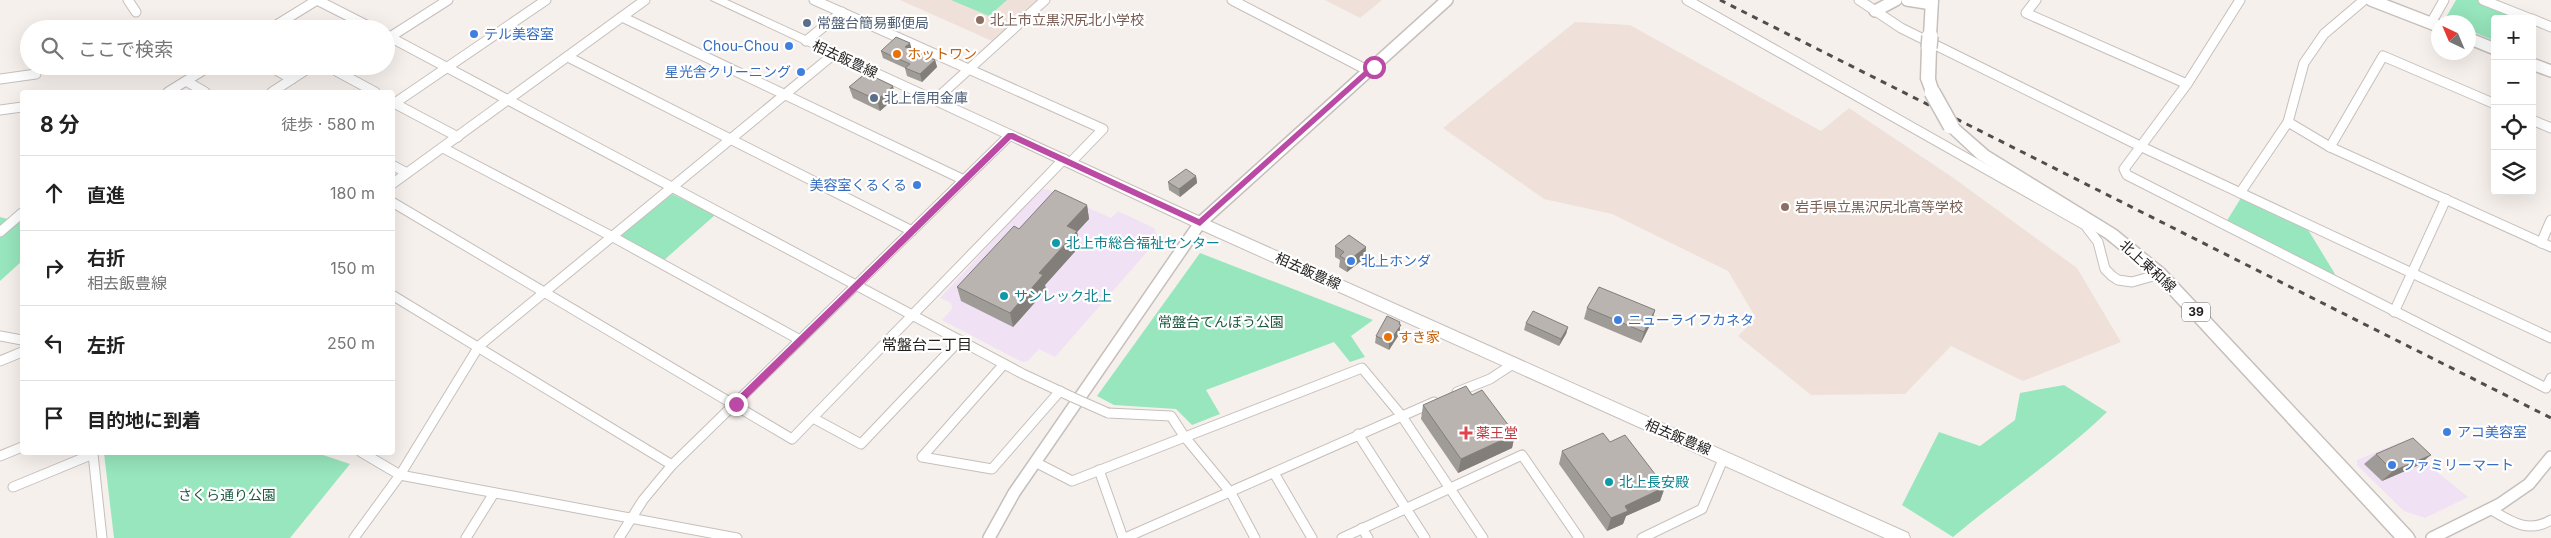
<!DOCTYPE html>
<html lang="ja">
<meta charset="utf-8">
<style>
body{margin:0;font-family:Inter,"Noto Sans JP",sans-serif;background:#f6f6f6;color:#222}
.controls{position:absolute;right:15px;top:15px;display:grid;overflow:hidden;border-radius:5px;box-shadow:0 5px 20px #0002}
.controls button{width:45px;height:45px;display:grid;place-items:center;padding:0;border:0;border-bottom:1px solid #e0e0e0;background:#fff;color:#222;font:25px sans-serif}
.compass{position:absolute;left:2431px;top:15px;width:45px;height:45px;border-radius:50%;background:#fff;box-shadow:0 5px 20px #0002;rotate:316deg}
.stop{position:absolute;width:15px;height:15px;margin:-11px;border:4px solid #bb4aa5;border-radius:50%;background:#fff}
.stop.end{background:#bb4aa5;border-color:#fff;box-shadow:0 1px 5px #0008}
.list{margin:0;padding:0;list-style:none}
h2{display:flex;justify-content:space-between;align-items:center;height:65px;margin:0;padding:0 20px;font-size:21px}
h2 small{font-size:16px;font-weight:400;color:#767676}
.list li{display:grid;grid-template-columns:32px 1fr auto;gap:15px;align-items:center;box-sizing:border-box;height:75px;padding:0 20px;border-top:1px solid #e0e0e0}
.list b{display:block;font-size:19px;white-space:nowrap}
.list p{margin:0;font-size:16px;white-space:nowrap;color:#767676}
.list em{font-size:16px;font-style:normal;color:#767676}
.icon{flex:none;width:28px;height:28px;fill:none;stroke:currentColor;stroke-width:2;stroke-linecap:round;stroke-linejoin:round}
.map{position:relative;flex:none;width:2551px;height:538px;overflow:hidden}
.search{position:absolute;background:#fff;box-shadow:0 5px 20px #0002;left:20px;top:20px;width:375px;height:55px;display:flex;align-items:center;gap:12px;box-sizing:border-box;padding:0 18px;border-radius:28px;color:#767676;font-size:19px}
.panel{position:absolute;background:#fff;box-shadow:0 5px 20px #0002;left:20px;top:90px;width:375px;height:365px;border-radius:5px}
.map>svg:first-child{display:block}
</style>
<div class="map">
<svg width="2551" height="538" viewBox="0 0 2551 538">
<rect width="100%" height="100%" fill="#f6f0ec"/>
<!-- commercial -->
<g fill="#f0e1f4">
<path d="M1047 189 1111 218 1118 211 1154 228 1156 234 1161 236 1055 357 1039 349 1028 361 1022 362 942 320 952 309 951 303 940 298 1040 190Z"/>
<path d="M2400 442 2468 497 2425 518 2404 511 2357 465V460Z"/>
</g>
<!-- built -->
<g fill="#efe1d9">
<path d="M900 0H1037L992 41Z"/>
<path d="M1325 0H1382L1360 18Z"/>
<path d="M1575 22 1630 25 1821 131 1849 108 1955 179 2077 268 2121 342 2023 381 1951 346 1905 394 1811 395 1738 336 1756 318 1728 271 1612 214 1544 199 1443 128Z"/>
</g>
<!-- green -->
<g fill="#97e6bd">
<path d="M951 0H1007L989 16Z"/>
<path d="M2456 0H2478L2515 15 2513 19H2495V41L2469 30 2468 22 2444 21Z"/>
<path d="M672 194 715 215 663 261 619 236Z"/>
<path d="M2241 198 2307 228 2335 274 2333 281 2223 227Z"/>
<path d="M0 217 22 223V261L0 281Z"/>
<path d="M1200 253 1373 320 1351 336 1365 357 1350 362 1334 342 1206 390 1220 414 1192 425 1176 409 1114 405 1097 396Z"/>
<path d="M2064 385 2107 412C2059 458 2004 494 1953 537L1902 505 1939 432 1980 446 2015 420 2020 393Z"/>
<path d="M314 452 350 464 290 538H114L104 453Z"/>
</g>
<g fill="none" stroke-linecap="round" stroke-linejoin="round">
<defs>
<g id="minor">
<path d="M128 0 136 12"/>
<path d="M317 0 374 29"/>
<path d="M814 0 1103 129 1071 162"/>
<path d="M1232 0 1369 71"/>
<path d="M1687 0 2085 225 2098 242 2105 269 2112 276 2118 280 2132 282 2160 274"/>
<path d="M1859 0 1901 28 2142 147 2551 338"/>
<path d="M2036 0 2026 13 2187 84"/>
<path d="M2240 0 2187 84 2124 169 2127 175 2546 388 2551 378"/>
<path d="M2483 0 2531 19"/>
<path d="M622 17 964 180"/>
<path d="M2532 19 2551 27"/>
<path d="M2431 23 2444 0"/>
<path d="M270 29 317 0"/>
<path d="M386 35 1023 374 1072 397"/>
<path d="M390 37 448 0"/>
<path d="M806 41 842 12"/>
<path d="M568 57 912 231"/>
<path d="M269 66 292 79"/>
<path d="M327 66 375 92"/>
<path d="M0 79 36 74"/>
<path d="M186 81 205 92"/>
<path d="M168 92 210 66"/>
<path d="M272 92 312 66"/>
<path d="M935 100 1045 0"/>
<path d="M392 102 458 137"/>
<path d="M392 105 546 0"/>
<path d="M0 110 22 107"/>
<path d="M2532 120 2551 128"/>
<path d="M2288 122 2330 147 2551 247"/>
<path d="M2330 147 2383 56 2495 104"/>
<path d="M443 148 613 237 800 340"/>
<path d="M392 165 407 173"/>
<path d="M392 184 645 0"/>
<path d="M2240 193 2288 122 2304 63 2324 34 2364 0"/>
<path d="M392 202 792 439 1064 159"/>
<path d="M0 232 22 213"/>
<path d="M2541 243 2551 220"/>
<path d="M392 295 672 465"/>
<path d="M2394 312 2446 199"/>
<path d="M0 336 22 340"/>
<path d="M0 361 22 352"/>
<path d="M1004 364 922 457 992 469 1060 391"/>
<path d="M1457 392 1490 379 1513 364"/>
<path d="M1108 413 1171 416 1184 436 1231 493 1255 538"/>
<path d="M813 418 861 444 960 340"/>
<path d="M1358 434 1425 538"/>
<path d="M361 452 400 475 737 538"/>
<path d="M0 456 22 447"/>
<path d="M1035 462 1072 481 1362 368 1401 415 1483 538"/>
<path d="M1099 470 1123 538"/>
<path d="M1274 473 1312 538"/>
<path d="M13 487 93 454 102 538"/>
<path d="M2490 509C2510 521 2528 534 2551 520"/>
<path d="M1362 528 1368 538"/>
<path d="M354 538 400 475 479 346 834 54"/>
<path d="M466 538 494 493"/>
<path d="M619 538 643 500 672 465 1010 135"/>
<path d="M1125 538 1434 402"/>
<path d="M1342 538 1522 455 1579 538"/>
<path d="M1642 538 1702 509 1724 457"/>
</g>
<g id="tertiary">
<path d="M1907 0 1932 4"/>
<path d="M2371 0 2438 26"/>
<path d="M1875 11 1896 0"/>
<path d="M2468 38 2495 49"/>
<path d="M2532 64 2551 71"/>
<path d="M989 538 1014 493 1200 223 1447 0"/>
<path d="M2432 538 2500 504 2529 484 2551 457"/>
</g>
<path id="secondary" d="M711 0H727L1205 219 1908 533 1910 538H1885L1195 227Z"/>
<g id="primary">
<path d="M1926 0H1938L1936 36 1930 40 1924 36Z"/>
<path d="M1929 44 1936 48 1935 79 1939 92 1932 97 1927 95 1921 79 1922 48Z"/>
<path d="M1951 121 1956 123 1988 151 2116 230 2165 270 2412 533 2415 538H2395L2155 278 2106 238 1978 159 1946 129 1944 126 1946 123Z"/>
</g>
</defs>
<!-- minor casing -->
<use href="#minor" stroke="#c6bfbc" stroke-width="11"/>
<!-- tertiary casing -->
<use href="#tertiary" stroke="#c6bfbc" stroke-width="14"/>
<!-- secondary casing -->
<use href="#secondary" stroke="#c6bfbc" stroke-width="2"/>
<!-- primary casing -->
<use href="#primary" stroke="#c6bfbc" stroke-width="3"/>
<!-- minor -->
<use href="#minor" stroke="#fff" stroke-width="9"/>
<!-- tertiary -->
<use href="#tertiary" stroke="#fff" stroke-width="11"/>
<!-- secondary -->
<use href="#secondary" fill="#fff" fill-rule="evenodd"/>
<!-- primary -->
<use href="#primary" fill="#fff" fill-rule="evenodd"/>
<!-- rail -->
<path stroke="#514d4c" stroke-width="3" stroke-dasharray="6 6" stroke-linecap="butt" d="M1720 0 2551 418"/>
<defs>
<path id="minor-bridge" d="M1072 397 1108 413"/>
<g id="primary-bridge">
<path d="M1929 48 1930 36"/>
<path d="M1932 92 1951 126"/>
</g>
</defs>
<!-- minor-bridge casing -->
<use href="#minor-bridge" stroke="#c6bfbc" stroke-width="11" stroke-linecap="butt"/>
<!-- primary-bridge casing -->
<use href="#primary-bridge" stroke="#c6bfbc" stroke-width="18" stroke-linecap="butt"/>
<!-- minor-bridge -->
<use href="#minor-bridge" stroke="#fff" stroke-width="9"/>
<!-- primary-bridge -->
<use href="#primary-bridge" stroke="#fff" stroke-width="15"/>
</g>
<!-- wall -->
<g fill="#9f9b96">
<path d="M912 50 935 60 937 67 922 82 907 76 905 68 883 58 881 51Z"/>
<path d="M849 87 896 97 880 111 853 98Z"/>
<path d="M1196 176 1197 183 1180 197 1169 190 1168 182Z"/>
<path d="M1087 205 1089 219 1077 232 1080 246 1045 285 1046 290 1013 327 961 301 957 287 1019 229Z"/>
<path d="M1335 246 1366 247 1365 258 1347 272 1339 267 1340 260 1335 257Z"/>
<path d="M1587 308 1655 310 1652 321 1641 343 1584 319Z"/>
<path d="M1400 322V333L1389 350 1375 343 1376 336Z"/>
<path d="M1526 323 1568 327 1566 334 1559 346 1524 330Z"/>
<path d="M1472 395 1515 434 1512 448 1458 473 1421 419 1423 405Z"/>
<path d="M1610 442 1665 487 1660 501 1626 516 1623 524 1607 531 1559 464 1562 451Z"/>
<path d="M2376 454 2419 465 2382 481 2364 464Z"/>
</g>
<!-- shaded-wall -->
<g fill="#827e7a">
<path d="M910 43 912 50 905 47Z"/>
<path d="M935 60 937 67 922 82 920 74Z"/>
<path d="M893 86 896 97 880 111 877 100Z"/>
<path d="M1196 176 1197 183 1180 197 1179 189Z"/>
<path d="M1087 205 1089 219 1077 232 1080 246 1045 285 1046 290 1013 327 1010 313 1039 273 1067 226Z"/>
<path d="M1366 247 1365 258 1347 272 1348 261Z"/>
<path d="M1655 310 1652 321 1641 343 1644 332Z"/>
<path d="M1400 322V333L1389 350V342Z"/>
<path d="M1568 327 1566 334 1559 346 1561 339Z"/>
<path d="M1515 434 1512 448 1458 473 1461 459Z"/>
<path d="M2431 455 2419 465 2382 481 2393 471Z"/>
<path d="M1665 487 1660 501 1626 516 1623 524 1607 531 1611 518 1625 506Z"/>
</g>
<!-- building -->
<g fill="#b9b4af" stroke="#827e7a">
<path d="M896 37 910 43 905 47 935 60 920 74 905 68 910 64 881 51Z"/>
<path d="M866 73 893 86 877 100 849 87Z"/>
<path d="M1186 169 1196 176 1179 189 1168 182Z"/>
<path d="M1055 190 1087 205 1067 226 1077 231 1039 273 1043 275 1010 313 957 287 1014 226 1019 229Z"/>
<path d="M1349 235 1366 247 1348 261 1340 256 1344 252 1335 246Z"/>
<path d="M1599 287 1655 310 1644 332 1587 308Z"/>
<path d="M1533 311 1568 327 1561 339 1526 323Z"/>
<path d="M1387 316 1400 322 1399 324 1401 325 1389 342 1376 336Z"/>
<path d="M1466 386 1472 395 1482 390 1515 434 1461 459 1423 405Z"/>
<path d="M1603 433 1610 442 1625 435 1665 487 1625 506 1628 511 1611 518 1562 451Z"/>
<path d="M2413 438 2431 455 2393 471 2376 454Z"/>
</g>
<!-- route -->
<path fill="#bb4aa5" d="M1371 65 1377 67 1200 226 1011 139 739 406H733V401L1008 133H1013L1199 219Z"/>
<!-- markers -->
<g fill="#8d6e63" stroke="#fff" stroke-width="2">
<circle cx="980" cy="20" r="5"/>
<circle cx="1785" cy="207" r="5"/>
</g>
<g fill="#5c6f8a" stroke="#fff" stroke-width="2">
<circle cx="807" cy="23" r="5"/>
<circle cx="874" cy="98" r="5"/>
</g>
<g fill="#3f7fe0" stroke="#fff" stroke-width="2">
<circle cx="474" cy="34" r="5"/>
<circle cx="789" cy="46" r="5"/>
<circle cx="801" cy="72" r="5"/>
<circle cx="917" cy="185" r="5"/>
<circle cx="1351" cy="261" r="5"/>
<circle cx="1618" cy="320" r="5"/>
<circle cx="2447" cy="432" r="5"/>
<circle cx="2392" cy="465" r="5"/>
</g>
<g fill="#e8710a" stroke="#fff" stroke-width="2">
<circle cx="897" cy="54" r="5"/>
<circle cx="1388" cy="337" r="5"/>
</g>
<g fill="#0f9aa8" stroke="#fff" stroke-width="2">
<circle cx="1056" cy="243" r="5"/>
<circle cx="1004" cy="296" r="5"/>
<circle cx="1609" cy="482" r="5"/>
</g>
<path fill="#e0444e" stroke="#fff" stroke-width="2" d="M1463.5 425.5h5v5h5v5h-5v5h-5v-5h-5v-5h5z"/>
<g text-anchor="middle" stroke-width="4.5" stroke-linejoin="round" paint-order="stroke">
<!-- shield labels -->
<rect fill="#fff" stroke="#646261" stroke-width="1" x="2182" y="302.5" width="28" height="19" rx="4"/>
<g font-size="12" font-weight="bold" fill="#211e1d">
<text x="2196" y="316">39</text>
</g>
<!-- education labels -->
<g font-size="14" fill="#785e54" stroke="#fff" text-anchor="start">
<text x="990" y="25">北上市立黒沢尻北小学校</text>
<text x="1795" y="212">岩手県立黒沢尻北高等学校</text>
</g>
<!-- service labels -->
<g font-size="14" fill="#4e5e75" stroke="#fff" text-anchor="start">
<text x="817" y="28">常盤台簡易郵便局</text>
<text x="884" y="103">北上信用金庫</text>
</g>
<!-- shop labels -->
<g font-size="14" fill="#366cbe" stroke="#fff" text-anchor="start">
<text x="484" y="39">テル美容室</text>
<text x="779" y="51" text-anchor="end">Chou-Chou</text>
<text x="791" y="77" text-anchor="end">星光舎クリーニング</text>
<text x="907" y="190" text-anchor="end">美容室くるくる</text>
<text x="1361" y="266">北上ホンダ</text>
<text x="1628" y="325">ニューライフカネタ</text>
<text x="2457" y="437">アコ美容室</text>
<text x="2402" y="470">ファミリーマート</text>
</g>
<!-- food labels -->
<g font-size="14" fill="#c56008" stroke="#fff" text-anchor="start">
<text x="907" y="59">ホットワン</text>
<text x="1398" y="342">すき家</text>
</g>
<!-- street labels -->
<g font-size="14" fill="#211e1d" stroke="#fff">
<text transform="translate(845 59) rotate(25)" y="5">相去飯豊線</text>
<text transform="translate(2148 266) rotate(42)" y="5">北上東和線</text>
<text transform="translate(1308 271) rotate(24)" y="5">相去飯豊線</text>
<text transform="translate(1678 437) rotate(23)" y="5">相去飯豊線</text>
</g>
<!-- culture labels -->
<g font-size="14" fill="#0d838f" stroke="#fff" text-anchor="start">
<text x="1066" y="248">北上市総合福祉センター</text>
<text x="1014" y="301">サンレック北上</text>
<text x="1619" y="487">北上長安殿</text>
</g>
<!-- park labels -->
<g font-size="14" fill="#1c593e" stroke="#fff">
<text x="1221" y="327">常盤台てんぼう公園</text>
<text x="227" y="500">さくら通り公園</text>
</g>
<!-- health labels -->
<g font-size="14" fill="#be3a42" stroke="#fff" text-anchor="start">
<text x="1476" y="438">薬王堂</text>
</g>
<!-- neighbourhood labels -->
<g font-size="15" fill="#211e1d" stroke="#fff">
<text x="927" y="350">常盤台二丁目</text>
</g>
</g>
</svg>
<div class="controls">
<button>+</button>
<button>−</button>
<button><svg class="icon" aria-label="locate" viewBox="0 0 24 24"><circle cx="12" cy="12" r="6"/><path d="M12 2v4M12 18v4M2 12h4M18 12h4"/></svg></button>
<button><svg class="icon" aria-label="layers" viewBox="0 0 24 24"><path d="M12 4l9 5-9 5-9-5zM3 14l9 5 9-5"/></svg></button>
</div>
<svg class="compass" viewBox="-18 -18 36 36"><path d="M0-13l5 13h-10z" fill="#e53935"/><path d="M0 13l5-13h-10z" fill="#767676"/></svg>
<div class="stop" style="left:1374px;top:67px"></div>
<div class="stop end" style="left:736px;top:404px"></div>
<div class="search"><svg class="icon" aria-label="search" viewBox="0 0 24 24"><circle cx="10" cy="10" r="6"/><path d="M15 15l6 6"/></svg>ここで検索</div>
<section class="panel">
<h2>8 分<small>徒歩 · 580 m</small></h2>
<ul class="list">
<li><svg class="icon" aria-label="ahead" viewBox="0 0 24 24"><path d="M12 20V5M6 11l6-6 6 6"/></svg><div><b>直進</b></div><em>180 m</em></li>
<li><svg class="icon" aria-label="right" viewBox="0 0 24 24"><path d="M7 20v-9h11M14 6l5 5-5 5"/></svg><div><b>右折</b><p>相去飯豊線</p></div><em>150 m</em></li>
<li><svg class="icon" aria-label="left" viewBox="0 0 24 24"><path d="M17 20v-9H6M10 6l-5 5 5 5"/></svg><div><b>左折</b></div><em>250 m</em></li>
<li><svg class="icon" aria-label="arrive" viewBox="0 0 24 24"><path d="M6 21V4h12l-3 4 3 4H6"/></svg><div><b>目的地に到着</b></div></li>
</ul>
</section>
</div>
